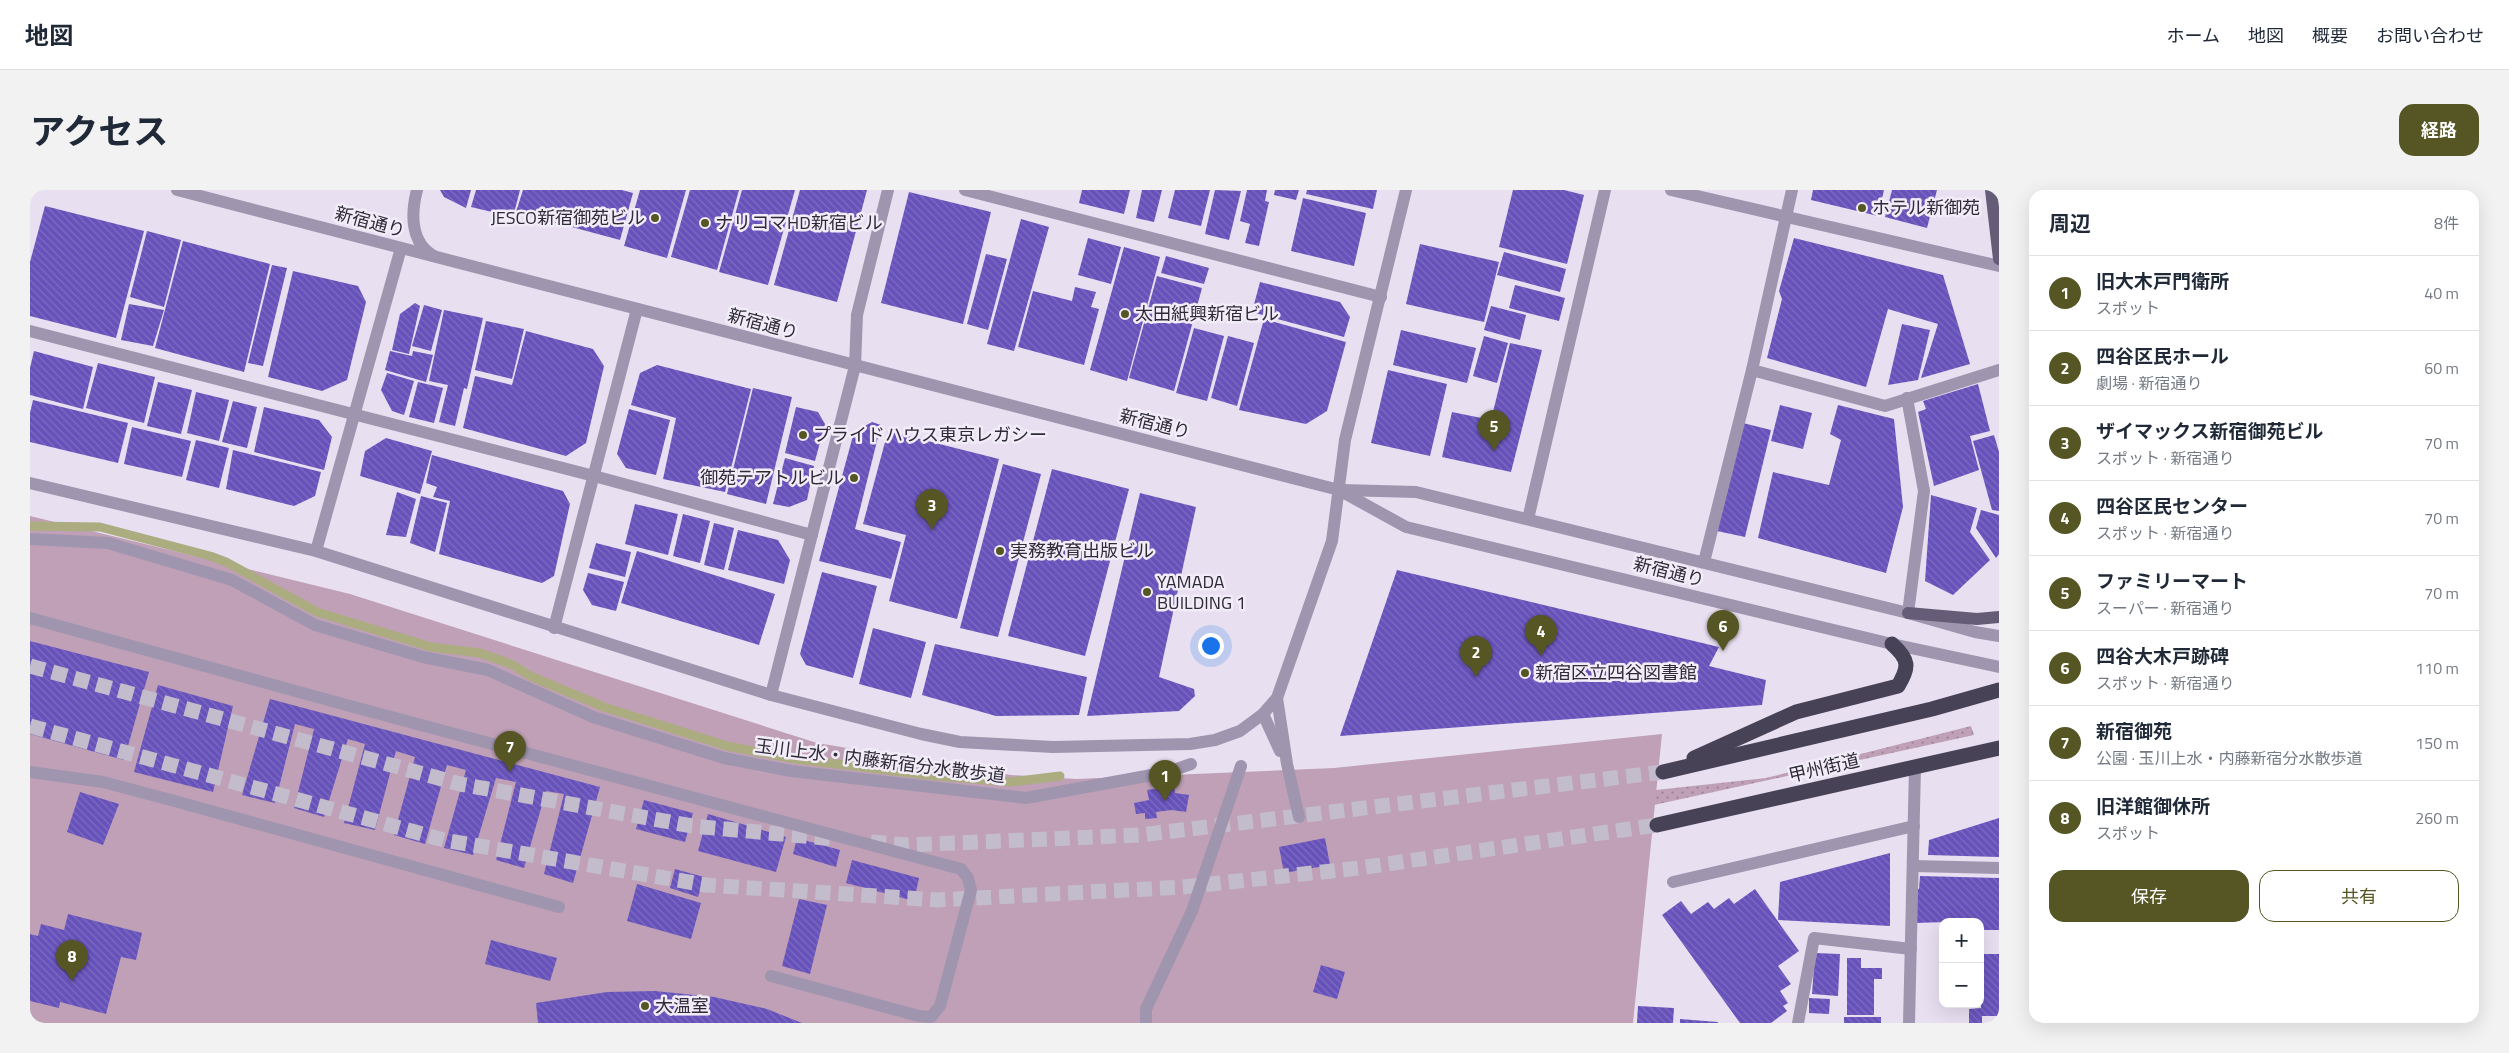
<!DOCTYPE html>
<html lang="ja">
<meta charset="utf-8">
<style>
body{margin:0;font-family:"Titillium Web","Noto Sans JP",sans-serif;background:#f2f2f3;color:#1f2937}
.controls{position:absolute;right:15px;bottom:15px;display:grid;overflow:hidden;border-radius:10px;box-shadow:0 5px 20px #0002}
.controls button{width:45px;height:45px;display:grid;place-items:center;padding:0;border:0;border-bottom:1px solid #e0e1e3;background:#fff;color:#1f2937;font:25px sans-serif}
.you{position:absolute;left:1180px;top:455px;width:18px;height:18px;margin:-12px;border:4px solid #fff;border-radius:50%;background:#1a73e8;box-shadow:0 0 0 8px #1a73e833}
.badge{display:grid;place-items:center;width:32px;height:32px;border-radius:50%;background:#555623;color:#fff;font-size:16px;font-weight:700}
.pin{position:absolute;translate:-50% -41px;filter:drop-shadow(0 1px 2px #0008)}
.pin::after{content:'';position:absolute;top:26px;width:18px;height:15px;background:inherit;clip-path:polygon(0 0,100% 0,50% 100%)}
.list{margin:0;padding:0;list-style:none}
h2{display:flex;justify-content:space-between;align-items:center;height:65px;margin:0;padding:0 20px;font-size:21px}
h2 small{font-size:16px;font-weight:400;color:#747a83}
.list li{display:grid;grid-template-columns:32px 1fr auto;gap:15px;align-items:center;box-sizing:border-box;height:75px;padding:0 20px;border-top:1px solid #e0e1e3}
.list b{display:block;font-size:19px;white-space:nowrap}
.list p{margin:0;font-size:16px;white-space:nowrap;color:#747a83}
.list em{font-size:16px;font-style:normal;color:#747a83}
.actions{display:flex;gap:10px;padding:15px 20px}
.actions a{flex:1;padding:11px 0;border:1px solid #555623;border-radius:15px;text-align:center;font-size:18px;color:#555623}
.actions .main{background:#555623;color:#fff}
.map{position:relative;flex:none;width:1969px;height:833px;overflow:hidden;border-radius:15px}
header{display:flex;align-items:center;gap:30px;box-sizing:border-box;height:70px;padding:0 25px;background:#fff;border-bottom:1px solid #e0e1e3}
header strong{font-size:24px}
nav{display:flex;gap:28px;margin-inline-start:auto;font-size:18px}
.intro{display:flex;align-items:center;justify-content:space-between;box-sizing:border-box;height:120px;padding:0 30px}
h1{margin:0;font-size:35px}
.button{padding:12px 22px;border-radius:15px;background:#555623;color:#fff;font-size:18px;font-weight:700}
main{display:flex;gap:30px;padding:0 30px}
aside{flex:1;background:#fff;border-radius:15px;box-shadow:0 5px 20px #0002}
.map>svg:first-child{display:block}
</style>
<header>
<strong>地図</strong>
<nav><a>ホーム</a><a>地図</a><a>概要</a><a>お問い合わせ</a></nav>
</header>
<div class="intro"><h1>アクセス</h1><a class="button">経路</a></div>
<main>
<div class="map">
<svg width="1969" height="833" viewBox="0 0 1969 833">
<defs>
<pattern id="grass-dots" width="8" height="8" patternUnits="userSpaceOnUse" patternTransform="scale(1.25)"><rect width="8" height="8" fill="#bfa0b6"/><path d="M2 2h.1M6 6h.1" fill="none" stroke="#9c8395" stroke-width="1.8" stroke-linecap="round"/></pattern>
<pattern id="building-back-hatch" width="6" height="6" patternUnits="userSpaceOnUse" patternTransform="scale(1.25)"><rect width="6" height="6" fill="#6752bc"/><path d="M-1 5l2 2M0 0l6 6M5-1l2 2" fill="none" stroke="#7d6dbe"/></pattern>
</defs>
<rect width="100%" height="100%" fill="#e8e0f1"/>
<!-- grass -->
<path fill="url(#grass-dots)" d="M1941 536 1944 545 1624 615 1626 600 1736 588Z"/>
<!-- park -->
<path fill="#bfa0b6" d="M0 326 320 404 787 553 981 585 1046 589 1304 578 1632 544 1603 833H0Z"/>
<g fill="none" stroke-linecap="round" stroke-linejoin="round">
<!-- stream -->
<path stroke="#acac81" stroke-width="9" d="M0 336 70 337 180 366 196 372 287 422 401 457 450 463 483 475 500 486 574 517 697 556 765 569 906 586 981 592 1030 586"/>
</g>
<!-- building -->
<g fill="url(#building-back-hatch)">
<path d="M410 0H441L436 18 414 7Z"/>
<path d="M446 0H490L483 27 441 17Z"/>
<path d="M493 0H592L603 3 590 50 486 22Z"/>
<path d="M610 0H656L637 68 594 56Z"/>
<path d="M660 0H709L687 80 641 67Z"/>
<path d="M712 0H765L738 95 689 82Z"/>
<path d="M770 0H837L807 112 744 95Z"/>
<path d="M1052 0H1100L1094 24 1049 13Z"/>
<path d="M1112 0H1132L1124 32 1106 28Z"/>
<path d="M1145 0H1180L1171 36 1138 28Z"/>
<path d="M1185 0 1211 1 1199 50 1175 44Z"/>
<path d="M1217 0H1237L1235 11 1239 12 1229 56 1215 53 1220 34 1210 31Z"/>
<path d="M1245 0H1269L1266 10 1244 5Z"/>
<path d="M1277 0H1347L1343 19 1276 4Z"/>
<path d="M1483 0H1534L1554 5 1537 74 1469 57Z"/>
<path d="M1783 0H1854L1848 26 1781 10Z"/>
<path d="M1862 0H1907L1897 38 1855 27Z"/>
<path d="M879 2 961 22 933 134 851 113Z"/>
<path d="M1273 8 1336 23 1324 76 1261 61Z"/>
<path d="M15 16 114 41 86 148 0 126V72Z"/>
<path d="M991 29 1019 37 984 161 957 154Z"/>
<path d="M117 41 151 50 134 117 100 107Z"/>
<path d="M1058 48 1091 57 1081 94 1048 85Z"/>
<path d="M1764 48 1913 85 1940 174 1891 188 1908 134 1858 119 1836 197 1737 168 1752 109 1749 101Z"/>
<path d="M153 51 240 74 214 182 125 158Z"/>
<path d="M1390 54 1469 72 1454 132 1376 114Z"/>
<path d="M1094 57 1130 67 1097 191 1060 180Z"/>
<path d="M1474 62 1536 79 1530 102 1467 85Z"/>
<path d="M956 64 977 69 958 140 937 134Z"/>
<path d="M1136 66 1179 78 1174 94 1131 83Z"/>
<path d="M242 75 257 78 233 176 218 173Z"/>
<path d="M263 81 328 96 336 112 317 190 292 201 238 187Z"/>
<path d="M1127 86 1172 98 1144 201 1099 188Z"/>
<path d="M1230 92 1310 112 1320 127 1314 147 1222 122Z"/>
<path d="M1485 95 1535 108 1529 131 1479 118Z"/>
<path d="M1045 97 1066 102 1061 117 1069 119 1054 175 988 157 1003 101 1042 111Z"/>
<path d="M385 113 390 116 379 164 362 160 370 124Z"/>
<path d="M99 114 134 120 123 156 91 150Z"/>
<path d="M394 115 412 120 401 161 382 156Z"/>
<path d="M1461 116 1496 125 1490 150 1454 140Z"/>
<path d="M414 120 453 128 437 199 434 198 425 236 409 232 418 195 399 191Z"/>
<path d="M1234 129 1316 152 1297 221 1276 234 1209 220Z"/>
<path d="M456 131 494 139 482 189 445 180Z"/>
<path d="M1872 134 1900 140 1888 190 1858 195Z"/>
<path d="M1164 138 1194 146 1177 211 1146 203Z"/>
<path d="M1371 140 1446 158 1437 193 1363 175Z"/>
<path d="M496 141 563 159 574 176 556 253 536 266 433 238 445 186 482 195Z"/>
<path d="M1198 146 1224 153 1207 216 1181 208Z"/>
<path d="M1454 146 1478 153 1467 193 1443 186Z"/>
<path d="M1480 153 1512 160 1481 282 1412 267 1422 222 1461 230Z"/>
<path d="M4 161 63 177 53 219 0 205V178Z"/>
<path d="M360 161 382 166 383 161 403 165 396 192 355 180Z"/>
<path d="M68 173 125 187 114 233 56 218Z"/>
<path d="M627 175 721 199 695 302 633 289 646 228 601 215 610 183Z"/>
<path d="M1358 180 1417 194 1400 266 1341 253Z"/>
<path d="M357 183 384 191 374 225 362 221 351 200Z"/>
<path d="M128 192 162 200 151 244 117 236Z"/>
<path d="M388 192 413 198 404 233 379 227Z"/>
<path d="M1948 194 1960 241 1940 246 1949 280 1904 296 1888 222 1896 219 1893 211Z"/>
<path d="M723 198 762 207 736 314 697 304Z"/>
<path d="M166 202 199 210 189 251 157 243Z"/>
<path d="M3 210 98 233 88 273 0 252V223Z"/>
<path d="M203 211 227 217 217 258 192 252Z"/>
<path d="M1750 215 1782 223 1773 259 1741 251Z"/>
<path d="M1808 215 1864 229 1873 317 1856 383 1728 348 1743 282 1799 295 1811 250 1800 244Z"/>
<path d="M234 217 289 230 302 247 294 280 224 262Z"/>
<path d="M766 217 788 222 795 234 785 271 755 263Z"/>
<path d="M599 219 640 230 626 285 596 278 587 264Z"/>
<path d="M842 232 851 235 825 339 871 352 861 389 789 371 824 242Z"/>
<path d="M1713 233 1741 240 1715 347 1687 341Z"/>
<path d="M102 237 161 251 152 287 94 274Z"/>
<path d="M858 241 969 269 927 429 859 411 876 345 833 334Z"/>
<path d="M1964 245 1969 262V321L1962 320 1943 251Z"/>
<path d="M356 248 402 261 390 304 330 286 335 261Z"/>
<path d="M166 250 199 258 189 298 156 290Z"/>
<path d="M203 260 291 282 285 306 264 316 196 299Z"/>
<path d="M402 265 533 301 540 314 524 386 512 393 409 364 420 311 403 307 407 297 396 293Z"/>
<path d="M755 268 784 276 777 310 759 317 743 314Z"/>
<path d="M973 274 1011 284 968 447 930 438Z"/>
<path d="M1022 279 1099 299 1055 466 978 446Z"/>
<path d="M367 302 386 309 376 347 356 345Z"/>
<path d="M1110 303 1166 317 1129 487 1164 499 1165 506 1149 521 1057 526Z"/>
<path d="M1901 305 1947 318 1940 342 1960 370 1923 405 1895 391Z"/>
<path d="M391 306 417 313 405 362 380 353Z"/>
<path d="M605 314 648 324 638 365 595 354Z"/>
<path d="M1951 320 1969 325V364L1966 368 1946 338Z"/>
<path d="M653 324 680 331 670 373 643 366Z"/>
<path d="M684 333 704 338 694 380 674 375Z"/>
<path d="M708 340 748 350 760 370 754 394 698 380Z"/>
<path d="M566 353 601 362 595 387 559 378Z"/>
<path d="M607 361 745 404 729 455 591 413Z"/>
<path d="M1367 380 1689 457 1679 476 1736 490 1732 515 1310 546Z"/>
<path d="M792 382 847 396 823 488 776 475 770 464Z"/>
<path d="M558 383 594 392 586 421 562 415 553 400Z"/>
<path d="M843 438 896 452 881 508 829 494Z"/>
<path d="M0 451 119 482 94 570 0 544Z"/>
<path d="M905 454 1057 487 1049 525 966 526 892 505Z"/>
<path d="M128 495 203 516 183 602 104 582Z"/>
<path d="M240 509 570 597 543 693 514 684 534 604 516 601 494 678 466 670 486 592 466 588 443 665 414 658 436 580 417 575 395 654 364 645 385 567 366 561 345 640 314 633 335 554 318 549 294 627 264 618 284 539 265 534 245 613 212 605Z"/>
<path d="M1144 596 1145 603 1159 605 1156 622 1142 620 1126 622 1127 628 1115 629V623L1106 624 1104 613 1119 610 1117 600Z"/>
<path d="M50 602 89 614 73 655 37 642Z"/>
<path d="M614 610 663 623 655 652 606 639Z"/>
<path d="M678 624 756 647 746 682 668 661Z"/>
<path d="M1969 628V667L1898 665 1899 650Z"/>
<path d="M767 648 810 660 806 677 763 664Z"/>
<path d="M1295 648 1300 675 1254 683 1249 657Z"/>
<path d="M1860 663V736L1748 730 1750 692Z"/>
<path d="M822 670 889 688 884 711 816 693Z"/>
<path d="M645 679 674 687 668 707 640 698Z"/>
<path d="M1890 686 1969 688V740H1950L1949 731 1884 733 1885 699H1889Z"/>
<path d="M607 694 671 713 661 749 597 731Z"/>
<path d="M1725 699 1769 761 1748 776 1761 794 1750 801 1758 813 1753 816 1757 821 1741 833H1710L1632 725 1651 711 1661 724 1678 712 1684 719 1699 708 1704 714Z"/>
<path d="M769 709 797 715 780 784 752 776Z"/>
<path d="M38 724 112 743 106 770 91 767 76 824 30 812 29 818 0 811V744L8 746 11 734 34 740Z"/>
<path d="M461 750 527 768 520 791 455 774Z"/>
<path d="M1785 763 1810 764 1808 806 1782 804Z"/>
<path d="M1951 764H1969V826H1952V833H1939V819L1951 818Z"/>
<path d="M1817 768H1831V778H1852V789H1844V825H1817Z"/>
<path d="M1291 775 1315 782 1307 809 1283 802Z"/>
<path d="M625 801 684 807 737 819 772 833H508L506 813 577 802Z"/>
<path d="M1779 808 1800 809 1799 824 1779 823Z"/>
<path d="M1608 816 1644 818 1643 833H1607Z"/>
<rect x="1814" y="827" width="37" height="6"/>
<path d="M1650 829 1688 832V833H1650Z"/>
</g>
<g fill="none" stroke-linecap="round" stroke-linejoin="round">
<!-- highway-tunnel -->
<g stroke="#c3bccc" stroke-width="15" stroke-dasharray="15 8" stroke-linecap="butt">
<path d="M0 476 430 594 662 636 806 649"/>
<path d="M0 536 414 650 676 695 907 710 1153 697 1329 678 1627 635"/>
<path d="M841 652 878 655 1110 645 1633 582"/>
</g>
<!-- minor -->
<g stroke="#9f95af" stroke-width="12">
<path d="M147 0 1309 300 1376 337 1862 454 1969 477"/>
<path d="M387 0C381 23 380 53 404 66"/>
<path d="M935 0 1351 107"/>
<path d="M1641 0 1969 76"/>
<path d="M0 141 564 286 782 345"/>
<path d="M1722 180 1855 216 1969 180"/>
<path d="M1877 208 1894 301 1878 423"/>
<path d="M0 293 286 361 741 505 891 544 930 552 1023 557 1160 554 1185 550 1210 541 1233 524 1247 508 1302 351 1315 250 1376 0"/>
<path d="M1312 300 1386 302 1878 423 1945 442 1969 446"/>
<path d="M1498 329 1575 0"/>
<path d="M0 349 78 353 202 390 285 435 393 467 458 480 563 527 694 568 761 581 996 608 1138 582 1161 574"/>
<path d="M286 361 371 58"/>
<path d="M1674 372 1722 180 1762 0"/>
<path d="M0 428 320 516 931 679 938 688 941 700 910 816 901 827 889 826 741 786"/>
<path d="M524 438 607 119"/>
<path d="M741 505 825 176 827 125 858 0"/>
<path d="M1247 508 1257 574 1269 627"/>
<path d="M1233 524 1250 561"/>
<path d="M0 582 73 592 141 610 529 717"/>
<path d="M1883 676 1969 678"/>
<path d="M1643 692 1884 636"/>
<path d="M1116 833V819L1162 721 1211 576"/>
<path d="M1768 833 1784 748 1881 759"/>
<path d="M1879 833 1885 577"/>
</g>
<!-- major -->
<g stroke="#655d78" stroke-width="12">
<path d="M1961 0 1969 69"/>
<path d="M1878 423 1947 429 1969 427"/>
</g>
<!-- highway -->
<g stroke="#484257" stroke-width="15">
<path d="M1664 568 1766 522 1868 496C1879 477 1880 470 1862 454"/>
<path d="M1633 582 1902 519 1969 500"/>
<path d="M1627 635 1969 558"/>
</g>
</g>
<!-- markers -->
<g fill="#555623" stroke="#f2ecf9" stroke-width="2">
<circle cx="1832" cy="18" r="5"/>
<circle cx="625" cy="28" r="5"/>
<circle cx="675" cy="33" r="5"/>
<circle cx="1095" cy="124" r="5"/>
<circle cx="773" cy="245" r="5"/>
<circle cx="824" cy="288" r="5"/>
<circle cx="970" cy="361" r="5"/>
<circle cx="1117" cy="402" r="5"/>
<circle cx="1495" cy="483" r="5"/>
<circle cx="615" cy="816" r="5"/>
</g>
<g text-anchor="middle" stroke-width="5" stroke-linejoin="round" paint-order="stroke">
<!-- poi labels -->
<g font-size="18" fill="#2e2a37" stroke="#f2ecf9" text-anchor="start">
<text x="1842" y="24">ホテル新御苑</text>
<text x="615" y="34" text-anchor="end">JESCO新宿御苑ビル</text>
<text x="685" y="39">ナリコマHD新宿ビル</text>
<text x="1105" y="130">太田紙興新宿ビル</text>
<text x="783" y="251">プライドハウス東京レガシー</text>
<text x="814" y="294" text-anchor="end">御苑テアトルビル</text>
<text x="980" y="367">実務教育出版ビル</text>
<text x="1127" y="398">YAMADA<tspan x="1127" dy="21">BUILDING 1</tspan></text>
<text x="1505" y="489">新宿区立四谷図書館</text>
<text x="625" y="822">大温室</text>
</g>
<!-- street labels -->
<g font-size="18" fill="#2e2a37" stroke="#f2ecf9">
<text transform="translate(340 32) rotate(15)" y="6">新宿通り</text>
<text transform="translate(733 134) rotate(15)" y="6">新宿通り</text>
<text transform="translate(1125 234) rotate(14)" y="6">新宿通り</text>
<text transform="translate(1639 382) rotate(14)" y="6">新宿通り</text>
<text transform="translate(850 571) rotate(7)" y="6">玉川上水・内藤新宿分水散歩道</text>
<text transform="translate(1794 578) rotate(-13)" y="6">甲州街道</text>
</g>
</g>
</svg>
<div class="controls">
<button>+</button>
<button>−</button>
</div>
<div class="you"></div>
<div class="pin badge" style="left:1135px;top:611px">1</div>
<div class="pin badge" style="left:1446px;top:487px">2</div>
<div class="pin badge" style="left:902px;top:340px">3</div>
<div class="pin badge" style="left:1511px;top:466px">4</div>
<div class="pin badge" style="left:1464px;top:261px">5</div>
<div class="pin badge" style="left:1693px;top:461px">6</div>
<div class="pin badge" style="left:480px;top:582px">7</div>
<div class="pin badge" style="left:42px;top:791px">8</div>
</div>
<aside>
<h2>周辺<small>8件</small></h2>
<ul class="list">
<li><span class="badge">1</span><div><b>旧大木戸門衛所</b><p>スポット</p></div><em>40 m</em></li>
<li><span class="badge">2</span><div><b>四谷区民ホール</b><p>劇場 · 新宿通り</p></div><em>60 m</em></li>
<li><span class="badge">3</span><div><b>ザイマックス新宿御苑ビル</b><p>スポット · 新宿通り</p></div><em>70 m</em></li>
<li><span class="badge">4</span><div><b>四谷区民センター</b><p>スポット · 新宿通り</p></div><em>70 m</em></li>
<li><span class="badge">5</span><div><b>ファミリーマート</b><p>スーパー · 新宿通り</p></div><em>70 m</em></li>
<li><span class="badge">6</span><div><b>四谷大木戸跡碑</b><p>スポット · 新宿通り</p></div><em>110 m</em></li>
<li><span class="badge">7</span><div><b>新宿御苑</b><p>公園 · 玉川上水・内藤新宿分水散歩道</p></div><em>150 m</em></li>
<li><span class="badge">8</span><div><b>旧洋館御休所</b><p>スポット</p></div><em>260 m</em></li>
</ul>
<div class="actions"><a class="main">保存</a><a>共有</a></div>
</aside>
</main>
